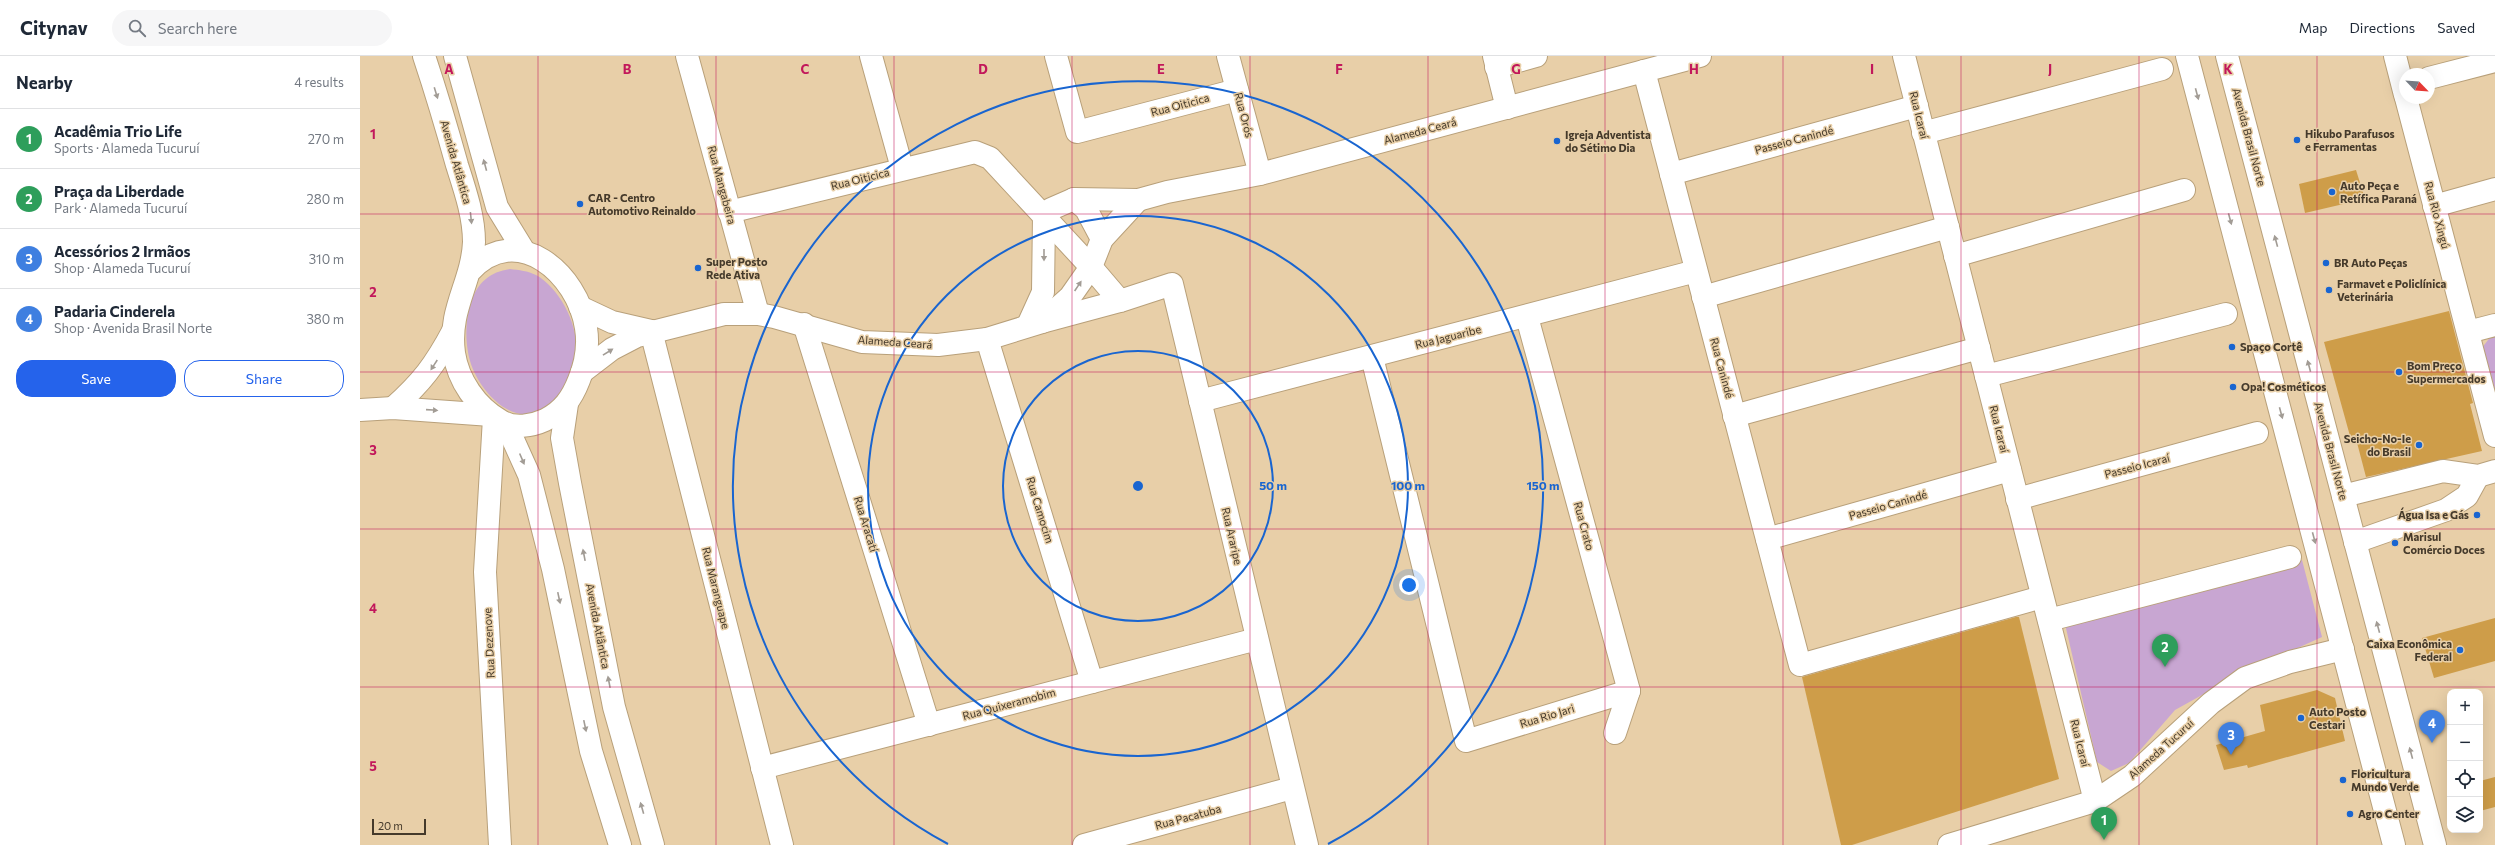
<!DOCTYPE html>
<meta charset="utf-8">
<style>
body{margin:0;font-family:Commissioner,sans-serif;background:#f6f6f7;color:#1f2937}
.controls{position:absolute;right:12px;bottom:12px;display:grid;overflow:hidden;border-radius:8px;box-shadow:0 4px 16px #0002}
.controls button{width:36px;height:36px;display:grid;place-items:center;padding:0;border:0;border-bottom:1px solid #e0e1e3;background:#fff;color:#1f2937;font:20px sans-serif}
.compass{position:absolute;left:2039px;top:12px;width:36px;height:36px;border-radius:50%;background:#fff;box-shadow:0 4px 16px #0002;rotate:115deg}
.scale{position:absolute;left:12px;bottom:10px;width:54px;box-sizing:border-box;padding-left:4px;border:2px solid #453a2b;border-top:0;font-size:11px;line-height:14px;white-space:nowrap;color:#453a2b;-webkit-text-stroke:3px #e8cfa8;paint-order:stroke}
.you{position:absolute;left:1049px;top:529px;width:14px;height:14px;margin:-10px;border:3px solid #fff;border-radius:50%;background:#1a73e8;box-shadow:0 0 0 6px #1a73e833}
.badge{display:grid;place-items:center;width:26px;height:26px;border-radius:50%;background:#2563eb;color:#fff;font-size:13px;font-weight:700}
.pin{position:absolute;translate:-50% -33px;filter:drop-shadow(0 1px 2px #0008)}
.pin::after{content:'';position:absolute;top:21px;width:14px;height:12px;background:inherit;clip-path:polygon(0 0,100% 0,50% 100%)}
.list{margin:0;padding:0;list-style:none}
h2{display:flex;justify-content:space-between;align-items:center;height:52px;margin:0;padding:0 16px;font-size:17px}
h2 small{font-size:13px;font-weight:400;color:#747a83}
.list li{display:grid;grid-template-columns:26px 1fr auto;gap:12px;align-items:center;box-sizing:border-box;height:60px;padding:0 16px;border-top:1px solid #e0e1e3}
.list b{display:block;font-size:15px;white-space:nowrap}
.list p{margin:0;font-size:13px;white-space:nowrap;color:#747a83}
.list em{font-size:13px;font-style:normal;color:#747a83}
.actions{display:flex;gap:8px;padding:12px 16px}
.actions a{flex:1;padding:9px 0;border:1px solid #2563eb;border-radius:16px;text-align:center;font-size:14px;color:#2563eb}
.actions .main{background:#2563eb;color:#fff}
.icon{flex:none;width:22px;height:22px;fill:none;stroke:currentColor;stroke-width:2;stroke-linecap:round;stroke-linejoin:round}
.map{position:relative;flex:none;width:2135px;height:789px;overflow:hidden}
header{display:flex;align-items:center;gap:24px;box-sizing:border-box;height:56px;padding:0 20px;background:#fff;border-bottom:1px solid #e0e1e3}
header strong{font-size:19px}
nav{display:flex;gap:22px;margin-inline-start:auto;font-size:14px}
.search{width:280px;height:36px;background:#f6f6f7;display:flex;align-items:center;gap:10px;box-sizing:border-box;padding:0 14px;border-radius:22px;color:#747a83;font-size:15px}
main{display:flex}
aside{flex:1;background:#fff}
.map>svg:first-child{display:block}
</style>
<header>
<strong>Citynav</strong>
<div class="search"><svg class="icon" aria-label="search" viewBox="0 0 24 24"><circle cx="10" cy="10" r="6"/><path d="M15 15l6 6"/></svg>Search here</div>
<nav><a>Map</a><a>Directions</a><a>Saved</a></nav>
</header>
<main>
<aside>
<h2>Nearby<small>4 results</small></h2>
<ul class="list">
<li><span class="badge" style="background:#2e9e5b">1</span><div><b>Acadêmia Trio Life</b><p>Sports · Alameda Tucuruí</p></div><em>270 m</em></li>
<li><span class="badge" style="background:#2e9e5b">2</span><div><b>Praça da Liberdade</b><p>Park · Alameda Tucuruí</p></div><em>280 m</em></li>
<li><span class="badge" style="background:#3f7fe0">3</span><div><b>Acessórios 2 Irmãos</b><p>Shop · Alameda Tucuruí</p></div><em>310 m</em></li>
<li><span class="badge" style="background:#3f7fe0">4</span><div><b>Padaria Cinderela</b><p>Shop · Avenida Brasil Norte</p></div><em>380 m</em></li>
</ul>
<div class="actions"><a class="main">Save</a><a>Share</a></div>
</aside>
<div class="map">
<svg width="2135" height="789" viewBox="0 0 2135 789">
<rect width="100%" height="100%" fill="#e8cfa8"/>
<!-- green -->
<g fill="#c8a6d2">
<path d="M150 213C159 214 168 215 176 219 201 233 220 272 216 300 215 312 209 322 204 333 200 342 195 345 188 351 153 377 113 330 108 296 105 279 106 262 111 246 118 226 130 216 150 213Z"/>
<path d="M2135 275V357L2118 297Z"/>
<path d="M1942 504 1962 581 1878 619 1815 654 1769 707 1751 715 1737 706 1705 568Z"/>
</g>
<!-- building -->
<g fill="#ce9d49">
<path d="M1996 114 2005 143 1945 157 1939 128Z"/>
<path d="M2089 255 2113 347 2110 348 2122 395 2006 421 1995 379 1990 380 1964 286Z"/>
<path d="M1656 561H1659L1699 723 1492 789H1481L1442 621Z"/>
<path d="M2135 562V605L2074 622 2062 582Z"/>
<path d="M1957 634 1975 642 1985 685 1888 712 1887 709 1864 714 1856 689 1905 675 1900 649Z"/>
<path d="M2135 721V751L2120 755V725Z"/>
</g>
<g fill="none" stroke-linecap="round" stroke-linejoin="round">
<defs>
<g id="street">
<path d="M327 0 398 258"/>
<path d="M511 0 542 112"/>
<path d="M696 0 717 76 877 34"/>
<path d="M868 0 900 118"/>
<path d="M1134 0 1147 52"/>
<path d="M1544 0 1735 745"/>
<path d="M2035 0 2045 39"/>
<path d="M1136 11 1176 0"/>
<path d="M1284 15 1440 609 1682 541"/>
<path d="M2069 22 2135 5"/>
<path d="M2046 42 2135 380"/>
<path d="M1563 77 1802 13"/>
<path d="M1311 118 1557 50"/>
<path d="M2074 150 2135 133"/>
<path d="M369 156 615 96 630 102 731 211 760 245"/>
<path d="M1595 200 1824 134"/>
<path d="M1343 241 1588 171"/>
<path d="M1167 261 1269 635 1255 677"/>
<path d="M682 266 760 245 812 228 947 789"/>
<path d="M444 268 569 669"/>
<path d="M291 275 422 789"/>
<path d="M2108 276 2135 269"/>
<path d="M627 283 732 626"/>
<path d="M1012 301 1106 685 1269 635"/>
<path d="M1626 320 1866 258"/>
<path d="M840 345 1336 215"/>
<path d="M1374 360 1619 292"/>
<path d="M134 362 125 516 140 789"/>
<path d="M1983 440 2083 415 2118 420 2135 415"/>
<path d="M1657 443 1897 377"/>
<path d="M1407 483 1650 414"/>
<path d="M1995 486 2086 454 2107 440 2118 420"/>
<path d="M1689 564 1930 501"/>
<path d="M402 712 897 583"/>
<path d="M724 789 932 732"/>
<path d="M1589 789 1735 745 1772 720 1851 647 1885 622 1930 606 1983 593"/>
</g>
<g id="secondary">
<path d="M64 0C76 36 87 73 97 109 105 134 114 160 114 186 112 227 88 253 94 297 98 324 116 351 141 365 154 373 172 370 185 364 203 355 212 342 219 324 226 307 229 291 226 272 218 218 157 164 110 215"/>
<path d="M95 0 137 151 164 195"/>
<path d="M1827 0 2034 789"/>
<path d="M1867 0 2075 789"/>
<path d="M714 143 726 153 742 183"/>
<path d="M220 251 252 266 291 275"/>
<path d="M668 269 683 236 684 160 691 153 714 143 778 144 807 136 900 118 1340 0"/>
<path d="M222 316 252 293 277 280 364 258H398L414 261 502 286 578 289 627 283 682 266 710 241 731 211 742 183 778 144"/>
<path d="M207 348 202 382 210 427 254 651 293 789"/>
<path d="M33 352C62 326 75 309 93 275"/>
<path d="M0 354 33 352 131 359"/>
<path d="M146 368 169 419 193 513 231 695 260 789"/>
</g>
</defs>
<!-- street casing -->
<use href="#street" stroke="#b8a07a" stroke-width="24"/>
<!-- secondary casing -->
<use href="#secondary" stroke="#b8a07a" stroke-width="24"/>
<!-- street -->
<use href="#street" stroke="#fff" stroke-width="22"/>
<!-- secondary -->
<use href="#secondary" stroke="#fff" stroke-width="22"/>
</g>
<!-- one-way arrows -->
<defs><path id="oneway-solid" d="M-6-.8H1V-3.2L6.5 0L1 3.2V.8H-6Z"/></defs>
<g fill="#a29c95">
<use href="#oneway-solid" transform="translate(76 37) rotate(73)"/>
<use href="#oneway-solid" transform="translate(1837 38) rotate(75)"/>
<use href="#oneway-solid" transform="translate(125 109) rotate(-105)"/>
<use href="#oneway-solid" transform="translate(111 162) rotate(84)"/>
<use href="#oneway-solid" transform="translate(1870 163) rotate(75)"/>
<use href="#oneway-solid" transform="translate(1916 185) rotate(-105)"/>
<use href="#oneway-solid" transform="translate(684 199) rotate(90)"/>
<use href="#oneway-solid" transform="translate(718 230) rotate(-56)"/>
<use href="#oneway-solid" transform="translate(248 296) rotate(-32)"/>
<use href="#oneway-solid" transform="translate(74 309) rotate(123)"/>
<use href="#oneway-solid" transform="translate(1949 310) rotate(-105)"/>
<use href="#oneway-solid" transform="translate(72 354) rotate(4)"/>
<use href="#oneway-solid" transform="translate(1921 357) rotate(75)"/>
<use href="#oneway-solid" transform="translate(162 403) rotate(67)"/>
<use href="#oneway-solid" transform="translate(1954 482) rotate(75)"/>
<use href="#oneway-solid" transform="translate(224 499) rotate(-101)"/>
<use href="#oneway-solid" transform="translate(199 542) rotate(78)"/>
<use href="#oneway-solid" transform="translate(2018 571) rotate(-105)"/>
<use href="#oneway-solid" transform="translate(249 626) rotate(-101)"/>
<use href="#oneway-solid" transform="translate(225 670) rotate(78)"/>
<use href="#oneway-solid" transform="translate(2051 697) rotate(-105)"/>
<use href="#oneway-solid" transform="translate(282 752) rotate(-106)"/>
</g>
<!-- grid -->
<path fill="none" stroke="#c2185b" stroke-width="1" stroke-opacity="0.55" d="M178 0V789M356 0V789M534 0V789M712 0V789M890 0V789M1068 0V789M1245 0V789M1423 0V789M1601 0V789M1779 0V789M1957 0V789M0 158H2135M0 316H2135M0 473H2135M0 631H2135"/>
<!-- distance rings -->
<g fill="none" stroke="#1965d0" stroke-width="2">
<circle cx="778" cy="430" r="135"/>
<circle cx="778" cy="430" r="270"/>
<path d="M588 788A405 405 0 1 1 968 788"/>
</g>
<!-- markers -->
<g fill="#1965d0" stroke="#e8cfa8" stroke-width="1.5">
<circle cx="1937" cy="84" r="4"/>
<circle cx="1197" cy="85" r="4"/>
<circle cx="1972" cy="136" r="4"/>
<circle cx="220" cy="148" r="4"/>
<circle cx="1966" cy="207" r="4"/>
<circle cx="338" cy="212" r="4"/>
<circle cx="1969" cy="234" r="4"/>
<circle cx="1872" cy="291" r="4"/>
<circle cx="2039" cy="316" r="4"/>
<circle cx="1873" cy="331" r="4"/>
<circle cx="2059" cy="389" r="4"/>
<circle cx="2117" cy="459" r="4"/>
<circle cx="2035" cy="487" r="4"/>
<circle cx="2100" cy="594" r="4"/>
<circle cx="1941" cy="662" r="4"/>
<circle cx="1983" cy="724" r="4"/>
<circle cx="1990" cy="758" r="4"/>
</g>
<g text-anchor="middle" stroke-width="3" stroke-linejoin="round" paint-order="stroke">
<!-- street labels -->
<g font-size="11" fill="#453a2b" stroke="#e8cfa8">
<text transform="translate(820 49) rotate(-15)" y="4">Rua Oiticica</text>
<text transform="translate(884 59) rotate(75)" y="4">Rua Orós</text>
<text transform="translate(1559 59) rotate(76)" y="4">Rua Icaraí</text>
<text transform="translate(1060 75) rotate(-15)" y="4">Alameda Ceará</text>
<text transform="translate(1889 81) rotate(75)" y="4">Avenida Brasil Norte</text>
<text transform="translate(1434 84) rotate(-15)" y="4">Passeio Canindé</text>
<text transform="translate(96 106) rotate(74)" y="4">Avenida Atlântica</text>
<text transform="translate(500 123) rotate(-14)" y="4">Rua Oiticica</text>
<text transform="translate(362 129) rotate(75)" y="4">Rua Mangabeira</text>
<text transform="translate(2077 159) rotate(75)" y="4">Rua Rio Xingú</text>
<text transform="translate(1088 281) rotate(-14)" y="4">Rua Jaguaribe</text>
<text transform="translate(535 286) rotate(4)" y="4">Alameda Ceará</text>
<text transform="translate(1362 312) rotate(75)" y="4">Rua Canindé</text>
<text transform="translate(1639 373) rotate(76)" y="4">Rua Icaraí</text>
<text transform="translate(1971 395) rotate(75)" y="4">Avenida Brasil Norte</text>
<text transform="translate(1777 410) rotate(-15)" y="4">Passeio Icaraí</text>
<text transform="translate(1528 449) rotate(-16)" y="4">Passeio Canindé</text>
<text transform="translate(680 454) rotate(73)" y="4">Rua Camocim</text>
<text transform="translate(506 468) rotate(73)" y="4">Rua Aracatí</text>
<text transform="translate(1224 470) rotate(75)" y="4">Rua Crato</text>
<text transform="translate(872 480) rotate(77)" y="4">Rua Araripe</text>
<text transform="translate(356 532) rotate(76)" y="4">Rua Maranguape</text>
<text transform="translate(238 570) rotate(79)" y="4">Avenida Atlântica</text>
<text transform="translate(129 587) rotate(-93)" y="4">Rua Dezenove</text>
<text transform="translate(649 648) rotate(-15)" y="4">Rua Quixeramobim</text>
<text transform="translate(1187 660) rotate(-17)" y="4">Rua Rio Jari</text>
<text transform="translate(1720 687) rotate(76)" y="4">Rua Icaraí</text>
<text transform="translate(1801 693) rotate(-42)" y="4">Alameda Tucuruí</text>
<text transform="translate(828 761) rotate(-15)" y="4">Rua Pacatuba</text>
</g>
<!-- poi labels -->
<g font-size="11" font-weight="bold" fill="#453a2b" stroke="#e8cfa8" text-anchor="start">
<text x="1945" y="82">Hikubo Parafusos<tspan x="1945" dy="13">e Ferramentas</tspan></text>
<text x="1205" y="83">Igreja Adventista<tspan x="1205" dy="13">do Sétimo Dia</tspan></text>
<text x="1980" y="134">Auto Peça e<tspan x="1980" dy="13">Retífica Paraná</tspan></text>
<text x="228" y="146">CAR - Centro<tspan x="228" dy="13">Automotivo Reinaldo</tspan></text>
<text x="346" y="210">Super Posto<tspan x="346" dy="13">Rede Ativa</tspan></text>
<text x="1974" y="211">BR Auto Peças</text>
<text x="1977" y="232">Farmavet e Policlínica<tspan x="1977" dy="13">Veterinária</tspan></text>
<text x="1880" y="295">Spaço Cortê</text>
<text x="2047" y="314">Bom Preço<tspan x="2047" dy="13">Supermercados</tspan></text>
<text x="1881" y="335">Opa! Cosméticos</text>
<text x="2051" y="387" text-anchor="end">Seicho-No-Ie<tspan x="2051" dy="13">do Brasil</tspan></text>
<text x="2109" y="463" text-anchor="end">Água Isa e Gás</text>
<text x="2043" y="485">Marisul<tspan x="2043" dy="13">Comércio Doces</tspan></text>
<text x="2092" y="592" text-anchor="end">Caixa Econômica<tspan x="2092" dy="13">Federal</tspan></text>
<text x="1949" y="660">Auto Posto<tspan x="1949" dy="13">Cestari</tspan></text>
<text x="1991" y="722">Floricultura<tspan x="1991" dy="13">Mundo Verde</tspan></text>
<text x="1998" y="762">Agro Center</text>
</g>
</g>
<g font-size="13" text-anchor="middle" font-weight="bold" fill="#c2185b" stroke="#e8cfa8" stroke-width="3" stroke-linejoin="round" paint-order="stroke">
<text x="89" y="18">A</text>
<text x="267" y="18">B</text>
<text x="445" y="18">C</text>
<text x="623" y="18">D</text>
<text x="801" y="18">E</text>
<text x="979" y="18">F</text>
<text x="1156" y="18">G</text>
<text x="1334" y="18">H</text>
<text x="1512" y="18">I</text>
<text x="1690" y="18">J</text>
<text x="1868" y="18">K</text>
<text x="13" y="83">1</text>
<text x="13" y="241">2</text>
<text x="13" y="399">3</text>
<text x="13" y="557">4</text>
<text x="13" y="715">5</text>
</g>
<circle cx="778" cy="430" r="6" fill="#1965d0" stroke="#e8cfa8" stroke-width="2"/>
<g font-size="12" text-anchor="middle" font-weight="bold" fill="#1965d0" stroke="#e8cfa8" stroke-width="3" stroke-linejoin="round" paint-order="stroke">
<text x="913" y="434">50 m</text>
<text x="1048" y="434">100 m</text>
<text x="1183" y="434">150 m</text>
</g>
</svg>
<div class="controls">
<button>+</button>
<button>−</button>
<button><svg class="icon" aria-label="locate" viewBox="0 0 24 24"><circle cx="12" cy="12" r="6"/><path d="M12 2v4M12 18v4M2 12h4M18 12h4"/></svg></button>
<button><svg class="icon" aria-label="layers" viewBox="0 0 24 24"><path d="M12 4l9 5-9 5-9-5zM3 14l9 5 9-5"/></svg></button>
</div>
<svg class="compass" viewBox="-18 -18 36 36"><path d="M0-13l5 13h-10z" fill="#e53935"/><path d="M0 13l5-13h-10z" fill="#747a83"/></svg>
<div class="scale">20 m</div>
<div class="you"></div>
<div class="pin badge" style="left:1744px;top:784px;background:#2e9e5b">1</div>
<div class="pin badge" style="left:1805px;top:611px;background:#2e9e5b">2</div>
<div class="pin badge" style="left:1871px;top:699px;background:#3f7fe0">3</div>
<div class="pin badge" style="left:2072px;top:687px;background:#3f7fe0">4</div>
</div>
</main>
